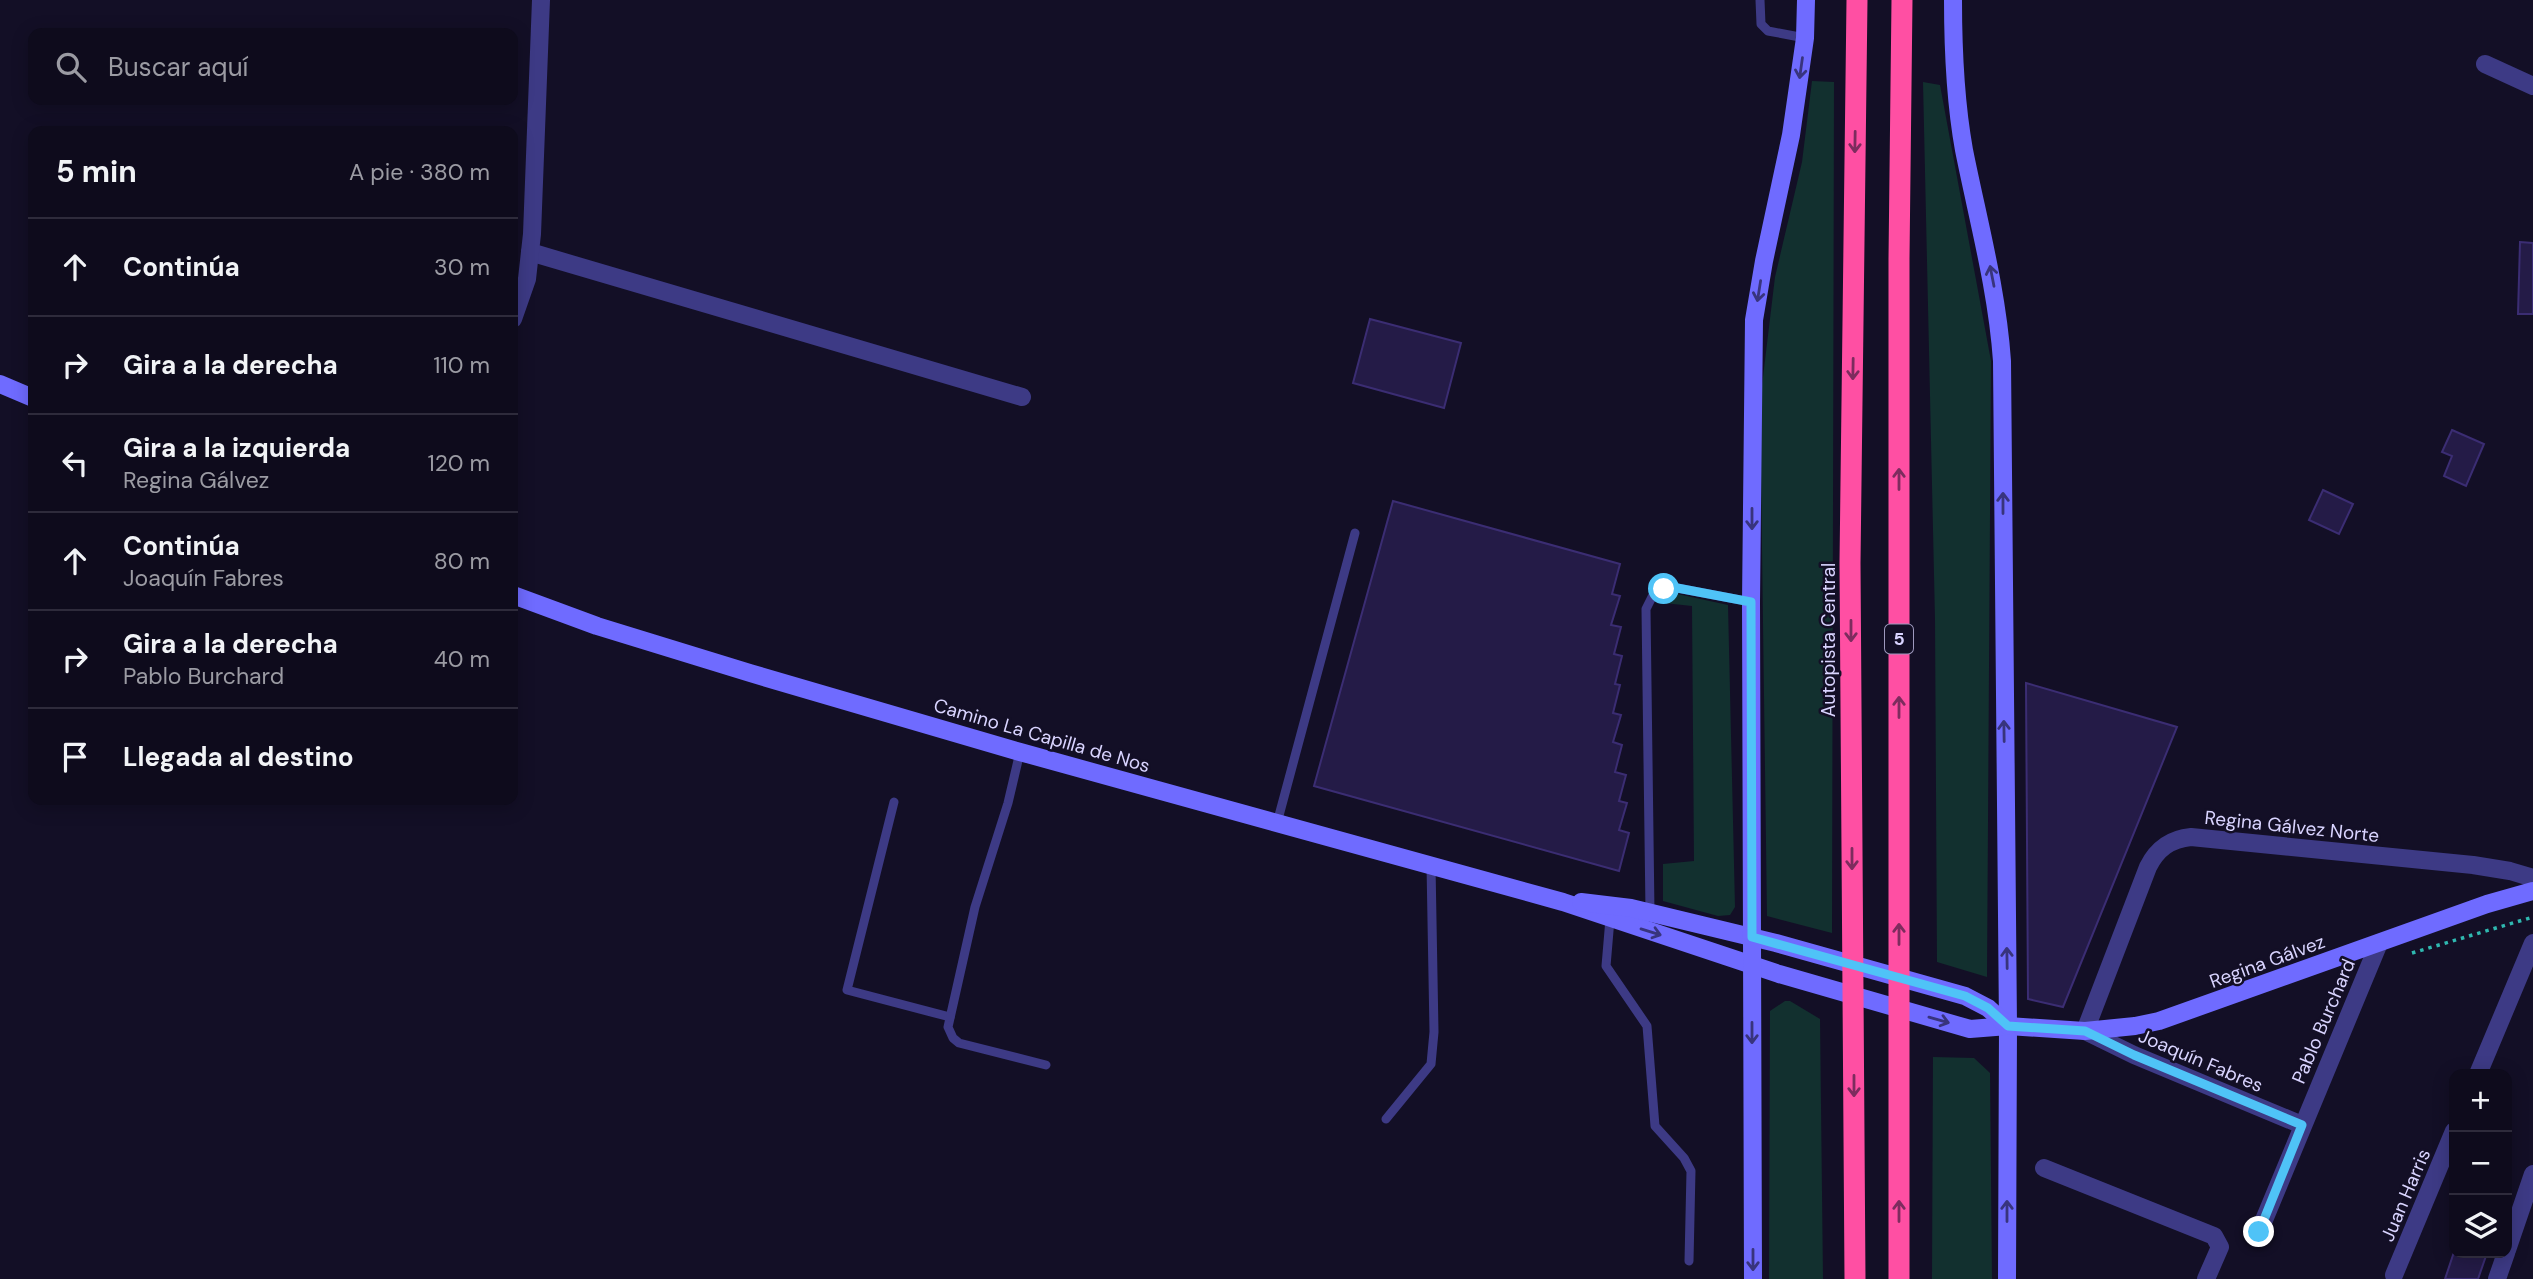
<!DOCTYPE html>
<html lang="es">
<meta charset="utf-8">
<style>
body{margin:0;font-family:"DM Sans",sans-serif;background:#171425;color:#f1f3f6}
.controls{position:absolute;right:21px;bottom:21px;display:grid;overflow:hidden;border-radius:14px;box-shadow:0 4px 18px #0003}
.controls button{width:63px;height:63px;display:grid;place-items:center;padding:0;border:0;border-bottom:2px solid #2e2b3b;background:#0e0b1c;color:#f1f3f6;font:35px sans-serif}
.stop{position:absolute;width:21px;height:21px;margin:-16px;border:5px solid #4fc3f7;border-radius:50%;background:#fff}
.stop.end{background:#4fc3f7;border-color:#fff;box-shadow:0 2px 7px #0008}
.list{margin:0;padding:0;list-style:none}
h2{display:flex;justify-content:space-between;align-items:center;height:91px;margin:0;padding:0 28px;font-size:30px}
h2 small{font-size:23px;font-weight:400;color:#9b9ba3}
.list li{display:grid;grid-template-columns:46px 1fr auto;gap:21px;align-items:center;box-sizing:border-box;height:98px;padding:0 28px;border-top:2px solid #2e2b3b}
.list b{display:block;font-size:26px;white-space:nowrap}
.list p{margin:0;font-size:23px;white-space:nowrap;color:#9b9ba3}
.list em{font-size:23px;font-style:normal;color:#9b9ba3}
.icon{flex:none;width:38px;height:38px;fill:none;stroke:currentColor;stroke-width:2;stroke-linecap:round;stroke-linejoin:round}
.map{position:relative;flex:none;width:2533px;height:1279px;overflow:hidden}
.search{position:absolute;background:#0e0b1c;box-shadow:0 4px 18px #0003;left:28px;top:28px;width:490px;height:77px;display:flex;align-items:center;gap:18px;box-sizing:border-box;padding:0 24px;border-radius:14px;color:#9b9ba3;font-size:26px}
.panel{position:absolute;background:#0e0b1c;box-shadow:0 4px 18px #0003;left:28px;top:126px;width:490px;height:679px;border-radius:14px}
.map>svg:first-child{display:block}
</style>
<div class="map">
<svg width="2533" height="1279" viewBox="0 0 2533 1279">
<rect width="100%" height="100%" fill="#130f26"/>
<!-- green -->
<g fill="#12302f">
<path d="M1812 81 1834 82 1832 933 1767 916 1760 402 1775 277 1802 162Z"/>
<path d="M1923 82 1940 85 1991 361 1987 977 1937 962 1935 619Z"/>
<path d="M1673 593 1728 605 1735 907 1730 915 1718 916 1663 901V864L1694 861 1692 606 1664 603 1666 595Z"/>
<path d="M1785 1001H1790L1820 1019 1823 1279H1769L1770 1011Z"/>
<path d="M1933 1057 1974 1058 1990 1073 1992 1279H1932Z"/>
</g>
<!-- building -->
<g fill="#241b47" stroke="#3b2d73" stroke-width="2">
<path d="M2520 242 2533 243V314H2518Z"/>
<path d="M1370 319 1461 343 1444 408 1353 383Z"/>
<path d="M2452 430 2484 444 2466 486 2444 476 2452 456 2442 452Z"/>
<path d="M2323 490 2353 504 2339 534 2309 520Z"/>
<path d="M1393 501 1620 564 1612 594 1620 596 1611 625 1621 627 1614 654 1622 656 1615 684 1620 685 1613 713 1621 715 1613 742 1622 745 1615 772 1626 775 1619 801 1627 803 1619 830 1629 833 1619 871 1314 786Z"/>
<path d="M2026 683 2177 727 2063 1007 2028 999Z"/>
<path d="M2454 1252 2487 1253 2478 1279H2445Z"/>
</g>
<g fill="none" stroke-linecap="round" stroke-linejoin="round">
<!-- path -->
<path stroke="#2fb8b0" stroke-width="3.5" stroke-dasharray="3.5 5" stroke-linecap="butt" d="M2412 953 2533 917"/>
<!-- service -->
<g stroke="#3d3a85" stroke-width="9">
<path d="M1760 0 1761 24 1768 31 1805 38"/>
<path d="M1020 752 1008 803 975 907 948 1027 953 1038 959 1043 1046 1065"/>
<path d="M894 802 847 990 950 1017"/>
<path d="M1277 823 1355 533"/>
<path d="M1650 912 1646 609 1652 597 1672 587 1751 602"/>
<path d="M1610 919 1606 966 1647 1026 1655 1126 1684 1158 1691 1171 1689 1261"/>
<path d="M1386 1119 1431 1064 1434 1032 1431 865"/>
</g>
<!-- minor -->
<g stroke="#3d3a85" stroke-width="18">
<path d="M2485 64 2533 86"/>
<path d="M530 252 1022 397"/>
<path d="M513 319 527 279 532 234 541 0"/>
<path d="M2478 1074 2533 943"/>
<path d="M2302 1125 2134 1055 2085 1031 2148 867C2157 849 2170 839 2191 837L2473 865 2510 871 2533 878"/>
<path d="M2044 1168 2214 1236 2220 1247 2206 1279"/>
<path d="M2259 1232 2379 943"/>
<path d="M2507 1250 2533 1174"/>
<path d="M2394 1275 2454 1131"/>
<path d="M2497 1279 2506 1253"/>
</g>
<!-- secondary -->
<g stroke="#6f6bff" stroke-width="18">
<path d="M1953 0C1953 50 1955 100 1964 150 1978 220 1997 289 2002 361L2008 1026 2007 1279"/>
<path d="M0 384 33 398"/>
<path d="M513 595 597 626 750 673 1020 752 1563 902 1779 974 1970 1029 2008 1026 2085 1031 2135 1026 2159 1021 2487 904 2533 891"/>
<path d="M1581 902 1631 908 1776 943 1965 996 1988 1008 2008 1026"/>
<path d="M1753 1279 1751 602 1754 320 1764 261 1791 135 1805 38 1806 0"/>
</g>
<!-- motorway -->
<g stroke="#ff4fa3" stroke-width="21">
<path d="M1855 1279 1850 563 1857 0"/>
<path d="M1899 1279V259L1902 0"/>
</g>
</g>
<!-- one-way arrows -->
<defs><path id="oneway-shaft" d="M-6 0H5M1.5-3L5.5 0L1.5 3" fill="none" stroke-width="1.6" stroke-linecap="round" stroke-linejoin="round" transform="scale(1.75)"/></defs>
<g stroke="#38347d">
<use href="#oneway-shaft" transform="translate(1801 68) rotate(98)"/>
<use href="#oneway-shaft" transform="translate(1992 276) rotate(-101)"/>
<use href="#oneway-shaft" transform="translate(1759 291) rotate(99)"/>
<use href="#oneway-shaft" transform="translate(2003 503) rotate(-90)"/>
<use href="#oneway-shaft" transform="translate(1752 519) rotate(90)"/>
<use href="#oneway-shaft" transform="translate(2004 731) rotate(-91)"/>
<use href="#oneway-shaft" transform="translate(1651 932) rotate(17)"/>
<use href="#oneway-shaft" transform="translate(2007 958) rotate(-91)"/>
<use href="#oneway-shaft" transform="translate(1939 1020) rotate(16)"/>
<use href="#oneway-shaft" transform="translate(1752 1033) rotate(90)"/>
<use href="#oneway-shaft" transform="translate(2007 1211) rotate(-90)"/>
<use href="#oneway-shaft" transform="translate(1753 1260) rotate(90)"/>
</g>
<g stroke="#7d2c5e">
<use href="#oneway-shaft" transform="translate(1855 142) rotate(91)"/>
<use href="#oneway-shaft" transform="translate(1853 369) rotate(91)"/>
<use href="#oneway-shaft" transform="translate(1899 479) rotate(-90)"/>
<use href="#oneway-shaft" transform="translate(1851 631) rotate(90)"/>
<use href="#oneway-shaft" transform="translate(1899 707) rotate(-90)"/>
<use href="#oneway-shaft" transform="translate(1852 859) rotate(90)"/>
<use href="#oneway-shaft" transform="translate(1899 934) rotate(-90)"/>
<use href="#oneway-shaft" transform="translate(1854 1086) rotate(90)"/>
<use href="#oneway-shaft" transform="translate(1899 1211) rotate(-90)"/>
</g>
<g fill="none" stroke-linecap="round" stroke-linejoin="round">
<!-- route -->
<path stroke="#4fc3f7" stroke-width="9" d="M1664 589 1672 587 1751 602 1752 937 1965 996 1988 1008 2008 1026 2085 1031 2134 1055 2302 1125 2259 1232"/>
</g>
<g text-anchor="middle" stroke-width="5" stroke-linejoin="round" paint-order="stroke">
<!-- shield labels -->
<rect fill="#130f26" stroke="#9e99be" stroke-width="2" x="1885" y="624.5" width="28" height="29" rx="5"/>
<g font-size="18" font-weight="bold" fill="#d9d4ff">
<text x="1899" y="645">5</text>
</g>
<!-- street labels -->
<g font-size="19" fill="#d9d4ff" stroke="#130f26">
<text transform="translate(1828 640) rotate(-90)" y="7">Autopista Central</text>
<text transform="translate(1042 735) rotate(16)" y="7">Camino La Capilla de Nos</text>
<text transform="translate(2292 826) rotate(6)" y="7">Regina Gálvez Norte</text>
<text transform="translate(2267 961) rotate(-20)" y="7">Regina Gálvez</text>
<text transform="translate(2323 1021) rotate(-67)" y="7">Pablo Burchard</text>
<text transform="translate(2201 1060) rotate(23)" y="7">Joaquín Fabres</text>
<text transform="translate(2405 1195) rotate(-67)" y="7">Juan Harris</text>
</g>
</g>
</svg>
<div class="controls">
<button>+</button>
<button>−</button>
<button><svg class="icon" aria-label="layers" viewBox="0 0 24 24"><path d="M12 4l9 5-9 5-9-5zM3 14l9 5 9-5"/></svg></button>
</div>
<div class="stop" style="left:1664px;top:589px"></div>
<div class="stop end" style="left:2259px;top:1232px"></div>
<div class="search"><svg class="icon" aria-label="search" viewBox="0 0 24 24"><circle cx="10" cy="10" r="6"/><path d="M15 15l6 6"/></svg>Buscar aquí</div>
<section class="panel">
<h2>5 min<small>A pie · 380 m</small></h2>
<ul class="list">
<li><svg class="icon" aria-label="ahead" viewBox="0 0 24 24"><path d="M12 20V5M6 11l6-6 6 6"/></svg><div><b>Continúa</b></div><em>30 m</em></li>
<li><svg class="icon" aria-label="right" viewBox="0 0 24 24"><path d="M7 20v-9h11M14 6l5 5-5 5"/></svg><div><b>Gira a la derecha</b></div><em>110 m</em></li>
<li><svg class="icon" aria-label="left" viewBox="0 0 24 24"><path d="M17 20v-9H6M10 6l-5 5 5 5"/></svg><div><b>Gira a la izquierda</b><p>Regina Gálvez</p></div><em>120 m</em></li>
<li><svg class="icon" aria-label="ahead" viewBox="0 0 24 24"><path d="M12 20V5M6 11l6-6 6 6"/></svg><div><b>Continúa</b><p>Joaquín Fabres</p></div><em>80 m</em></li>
<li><svg class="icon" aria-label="right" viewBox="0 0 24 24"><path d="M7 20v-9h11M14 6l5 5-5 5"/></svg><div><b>Gira a la derecha</b><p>Pablo Burchard</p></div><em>40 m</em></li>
<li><svg class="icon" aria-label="arrive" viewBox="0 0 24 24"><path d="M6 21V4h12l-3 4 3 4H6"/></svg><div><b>Llegada al destino</b></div></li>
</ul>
</section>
</div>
